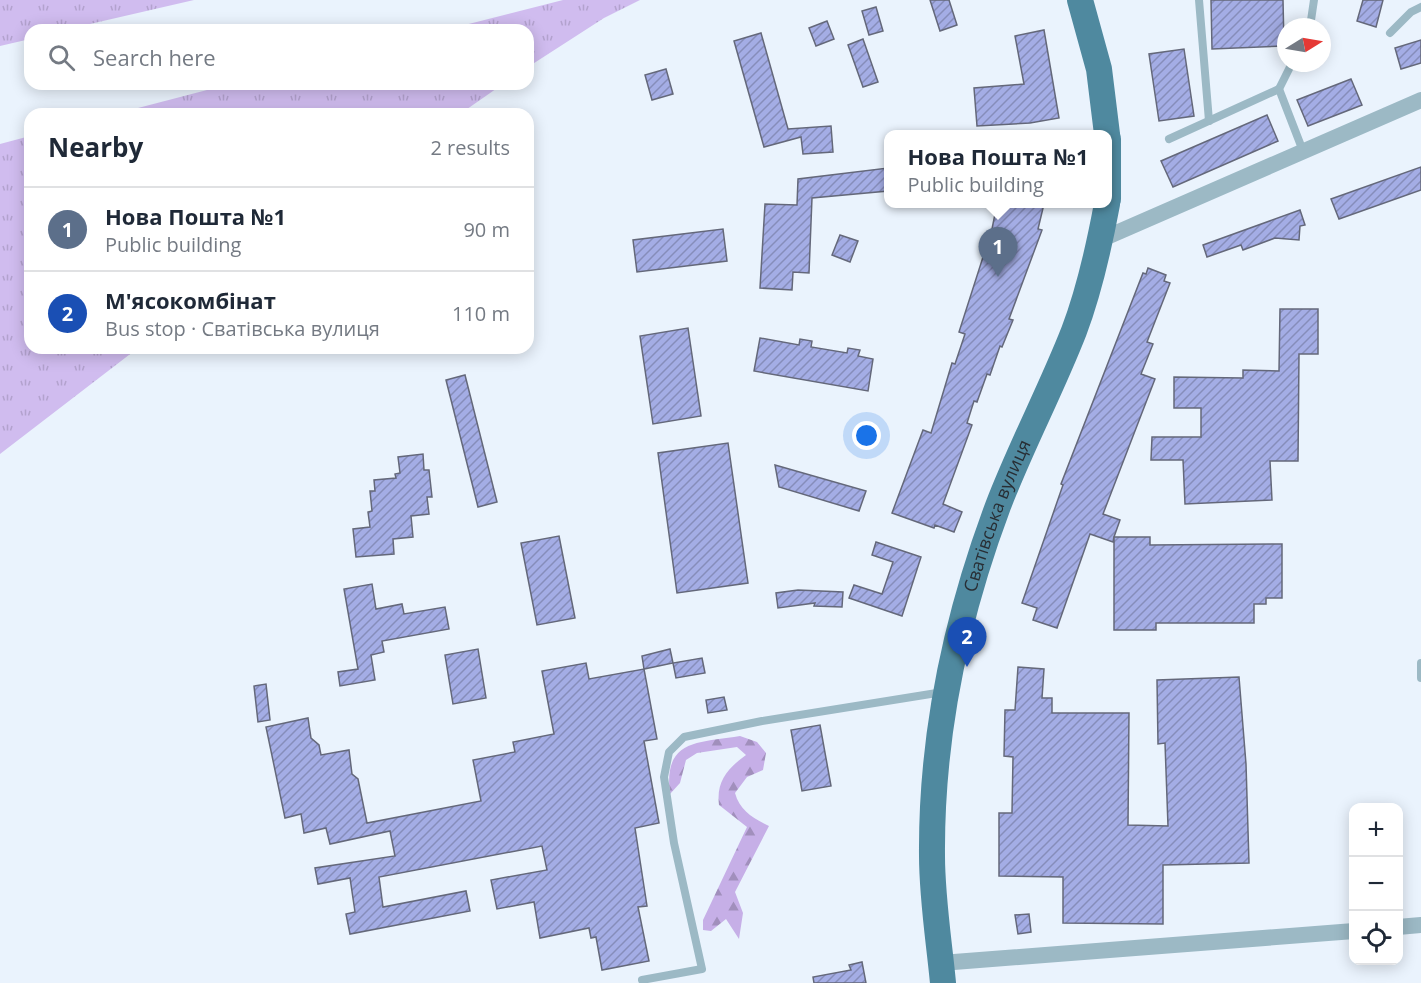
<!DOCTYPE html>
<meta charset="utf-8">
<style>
body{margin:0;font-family:"Open Sans",sans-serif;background:#f2f2f3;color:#1f2937}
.controls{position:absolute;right:18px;bottom:18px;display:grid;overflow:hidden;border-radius:12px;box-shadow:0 3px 15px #0003}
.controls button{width:54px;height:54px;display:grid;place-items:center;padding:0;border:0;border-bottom:2px solid #e0e1e3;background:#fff;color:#1f2937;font:30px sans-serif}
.compass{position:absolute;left:1277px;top:18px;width:54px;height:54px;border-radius:50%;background:#fff;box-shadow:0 3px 15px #0003;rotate:79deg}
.you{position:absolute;left:867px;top:436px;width:21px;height:21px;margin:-15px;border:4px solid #fff;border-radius:50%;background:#1a73e8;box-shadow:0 0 0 9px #1a73e833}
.badge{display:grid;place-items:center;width:39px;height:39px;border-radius:50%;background:#b45309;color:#fff;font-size:20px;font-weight:700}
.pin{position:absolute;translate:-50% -50px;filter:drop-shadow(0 2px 3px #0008)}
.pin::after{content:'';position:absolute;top:32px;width:21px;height:18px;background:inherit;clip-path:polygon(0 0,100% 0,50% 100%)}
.popup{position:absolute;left:884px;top:130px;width:228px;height:78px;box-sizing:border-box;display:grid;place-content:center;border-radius:12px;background:#fff;filter:drop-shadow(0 2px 4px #0005);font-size:20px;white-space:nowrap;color:#747a83}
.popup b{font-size:22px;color:#1f2937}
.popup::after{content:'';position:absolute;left:50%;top:100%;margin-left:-12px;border:12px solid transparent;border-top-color:#fff}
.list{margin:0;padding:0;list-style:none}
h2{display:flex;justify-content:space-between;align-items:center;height:78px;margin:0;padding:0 24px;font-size:26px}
h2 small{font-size:20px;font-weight:400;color:#747a83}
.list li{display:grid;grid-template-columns:39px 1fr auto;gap:18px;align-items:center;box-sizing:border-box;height:84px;padding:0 24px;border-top:2px solid #e0e1e3}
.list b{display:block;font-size:22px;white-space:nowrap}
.list p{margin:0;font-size:20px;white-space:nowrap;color:#747a83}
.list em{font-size:20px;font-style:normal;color:#747a83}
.icon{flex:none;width:33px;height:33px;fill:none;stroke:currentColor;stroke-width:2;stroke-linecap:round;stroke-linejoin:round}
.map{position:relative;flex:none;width:1421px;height:983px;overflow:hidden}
.search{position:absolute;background:#fff;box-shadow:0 3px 15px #0003;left:24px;top:24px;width:510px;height:66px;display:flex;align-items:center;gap:15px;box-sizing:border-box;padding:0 21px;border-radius:18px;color:#747a83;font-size:22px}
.panel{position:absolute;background:#fff;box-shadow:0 3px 15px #0003;left:24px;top:108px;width:510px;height:246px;border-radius:18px}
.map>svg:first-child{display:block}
</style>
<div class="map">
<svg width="1421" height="983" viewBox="0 0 1421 983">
<defs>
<pattern id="grass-tufts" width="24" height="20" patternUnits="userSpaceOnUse" patternTransform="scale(1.5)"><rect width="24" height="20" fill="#d0bcef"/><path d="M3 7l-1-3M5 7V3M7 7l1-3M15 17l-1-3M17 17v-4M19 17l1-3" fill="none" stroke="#b3a2ce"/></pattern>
<pattern id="forest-firs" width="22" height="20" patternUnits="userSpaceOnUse" patternTransform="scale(1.5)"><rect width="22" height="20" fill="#c6afe7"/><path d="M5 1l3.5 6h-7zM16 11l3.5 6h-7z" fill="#a18fbc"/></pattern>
<pattern id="building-hatch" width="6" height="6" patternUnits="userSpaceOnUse" patternTransform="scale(1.5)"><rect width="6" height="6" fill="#a4ade5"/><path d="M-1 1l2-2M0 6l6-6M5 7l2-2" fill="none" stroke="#868dba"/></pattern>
</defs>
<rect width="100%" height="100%" fill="#eaf3fd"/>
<!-- grass -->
<g fill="url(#grass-tufts)">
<path d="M0 0H194L64 30H30V39L0 46Z"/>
<path d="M563 0H640L604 18 528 67V30H445Z"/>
<path d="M230 84H503L460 114H115Z"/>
<path d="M30 136V348H138L0 454V144Z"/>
</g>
<!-- forest -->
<path fill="url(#forest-firs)" d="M740 736 757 742 766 753 763 770 747 777 735 793C740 811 753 818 769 826L735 892 743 913 739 939 726 919 711 931 703 930V920L747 827 719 805C716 781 728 768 746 755L737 747 697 753 686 760 680 783 670 794C663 739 698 743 740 736Z"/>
<!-- building -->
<g fill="url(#building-hatch)" stroke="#64687a" stroke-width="1.5">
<path d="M930 0H949L957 25 940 31Z"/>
<path d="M1211 0H1283L1284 46 1212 49Z"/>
<path d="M1363 0H1383L1376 27 1357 21Z"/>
<path d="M876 7 883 31 869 35 862 11Z"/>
<path d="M827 21 834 39 816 46 809 28Z"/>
<path d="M1044 30 1059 118 1030 123 977 126 974 88 1024 84 1015 36Z"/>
<path d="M761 33 788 129 831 126 833 152 803 154 801 137 764 147 734 41Z"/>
<path d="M863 39 878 82 863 87 848 45Z"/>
<path d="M1421 40V63L1401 69 1395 48Z"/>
<path d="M1184 49 1194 116 1159 121 1149 54Z"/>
<path d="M666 69 673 94 652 100 645 75Z"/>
<path d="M1351 79 1362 105 1308 126 1297 100Z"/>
<path d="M1267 115 1278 141 1173 187 1161 161Z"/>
<path d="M1421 167V190L1339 219 1331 199Z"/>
<path d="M888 168V191L812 198 809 273 793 272 792 290 760 288 765 204 797 205 798 179Z"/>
<path d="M997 204H1044L1038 229 1042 230 1009 319 1013 320 1002 347 1000 346 990 375 987 374 977 402 974 401 967 423 972 425 943 504 962 512 954 532 935 525 934 528 892 513 923 430 931 433 952 363 955 364 965 334 959 332 992 229Z"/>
<path d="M1300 210 1305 225 1300 226 1299 240 1275 238 1243 250 1241 245 1207 257 1203 245Z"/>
<path d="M723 229 727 261 637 272 633 240Z"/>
<path d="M840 235 858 241 850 262 832 255Z"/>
<path d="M1148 268 1166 275 1164 281 1170 283 1147 342 1153 344 1141 374 1155 379 1103 514 1120 520 1114 537H1150V545L1282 544V598H1266V604H1254V623H1156V630H1114V537L1113 542 1090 534 1057 628 1033 620 1037 608 1022 603 1063 485 1061 484 1143 273 1146 274Z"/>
<path d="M1280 309H1318V354H1299L1298 461H1270L1272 500 1185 504 1183 460H1151L1152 437H1201V408H1174V377L1243 378V370L1279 371Z"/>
<path d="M688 328 701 416 653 424 640 336Z"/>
<path d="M760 338 799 345 800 339 812 341 811 347 847 353 848 348 860 350 858 356 873 359 868 391 754 371Z"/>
<path d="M465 375 497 502 478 507 446 380Z"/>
<path d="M728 443 748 583 677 593 658 453Z"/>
<path d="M423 454 424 470H429L432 497H427L429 514 411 516 413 537 393 539 394 554 356 557 353 529 370 527 368 512 372 511 370 491H375L374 480 396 478 395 474 400 473 398 457Z"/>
<path d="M775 465 866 491 859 511 779 487Z"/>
<path d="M559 536 575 618 537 625 521 543Z"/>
<path d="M876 542 921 557 902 616 849 598 854 585 882 594 893 562 872 555Z"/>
<path d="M372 584 376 609 402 604 404 614 445 607 449 629 382 641 384 652 371 655 375 680 340 686 338 672 358 669 344 589Z"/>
<path d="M798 590 843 592 842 607 814 606 815 603 778 608 776 593Z"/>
<path d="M478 649 486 698 453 704 445 655Z"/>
<path d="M670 649 673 663 644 669 642 656Z"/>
<path d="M702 658 705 673 676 678 673 663Z"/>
<path d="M586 663 589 679 644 669 657 739 644 741 659 823 635 828 647 906 638 907 649 961 602 970 596 937 591 938 589 928 540 938 534 902 497 909 491 880 547 870 542 846 379 877 383 907 466 891 470 911 350 934 346 914 355 912 350 878 318 884 315 868 395 856 390 831 330 844 326 828 304 833 301 814 285 818 266 727 308 718 311 738 319 745 321 755 349 750 352 774 358 779 367 823 481 801 473 760 515 752 513 742 554 734 542 671Z"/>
<path d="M1018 667 1044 669 1042 698H1052V713H1129L1128 825 1168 826 1165 743 1158 744 1157 680 1239 677 1246 764 1249 863 1163 865V924L1063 923V877L999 876V813H1012L1013 757 1004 756 1005 710H1015Z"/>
<path d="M266 684 270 720 258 722 254 686Z"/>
<path d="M724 697 727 710 708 713 706 700Z"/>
<path d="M820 725 831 786 802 791 791 730Z"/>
<path d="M1029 914 1031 932 1018 934 1015 915Z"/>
<path d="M862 962 866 983H814L813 977 851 970 849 965Z"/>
</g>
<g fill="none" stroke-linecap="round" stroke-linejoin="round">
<!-- lane -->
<g stroke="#9cb9c5" stroke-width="8">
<path d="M1199 0 1209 121"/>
<path d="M1310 27 1314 0"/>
<path d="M1390 33 1411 12 1421 7"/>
<path d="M1279 89 1292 63"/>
<path d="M1169 139 1279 89 1303 151"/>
<path d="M1421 663V678"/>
<path d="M642 980 702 969 674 843 664 777 669 752 684 737 762 721 943 692"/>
</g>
<!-- street -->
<g stroke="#9cb9c5" stroke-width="16">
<path d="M1100 240 1421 100"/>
<path d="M1398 927 1421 925"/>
<path d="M941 963 1354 931"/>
</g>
<!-- primary -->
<g stroke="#4f899f" stroke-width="26">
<path d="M1080 0 1099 69 1107 134"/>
<path d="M1108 139V199"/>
<path id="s1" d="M943 983C939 941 932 898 932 856 931 737 956 618 998 506 1021 446 1051 390 1074 331 1090 289 1099 247 1107 204"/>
</g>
</g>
<g text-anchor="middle" stroke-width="4.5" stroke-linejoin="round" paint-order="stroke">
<!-- street labels -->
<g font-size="18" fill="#282e34" stroke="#eaf3fd">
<text dy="6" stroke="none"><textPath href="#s1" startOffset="476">Сватівська вулиця</textPath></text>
</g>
</g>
</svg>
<div class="controls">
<button>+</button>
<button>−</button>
<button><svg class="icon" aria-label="locate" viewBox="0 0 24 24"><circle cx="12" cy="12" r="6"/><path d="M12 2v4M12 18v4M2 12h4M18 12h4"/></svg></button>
</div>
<svg class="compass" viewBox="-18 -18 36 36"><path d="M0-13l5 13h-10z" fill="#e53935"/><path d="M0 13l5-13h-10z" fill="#747a83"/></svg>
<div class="you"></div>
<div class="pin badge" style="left:998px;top:277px;background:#5c6f8a">1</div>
<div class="popup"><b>Нова Пошта №1</b>Public building</div>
<div class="pin badge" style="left:967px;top:667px;background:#1a4fb4">2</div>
<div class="search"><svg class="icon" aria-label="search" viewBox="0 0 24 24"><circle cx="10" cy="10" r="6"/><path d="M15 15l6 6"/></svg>Search here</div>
<section class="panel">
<h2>Nearby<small>2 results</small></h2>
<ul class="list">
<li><span class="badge" style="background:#5c6f8a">1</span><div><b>Нова Пошта №1</b><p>Public building</p></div><em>90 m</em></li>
<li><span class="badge" style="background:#1a4fb4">2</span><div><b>М'ясокомбінат</b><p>Bus stop · Сватівська вулиця</p></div><em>110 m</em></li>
</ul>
</section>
</div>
